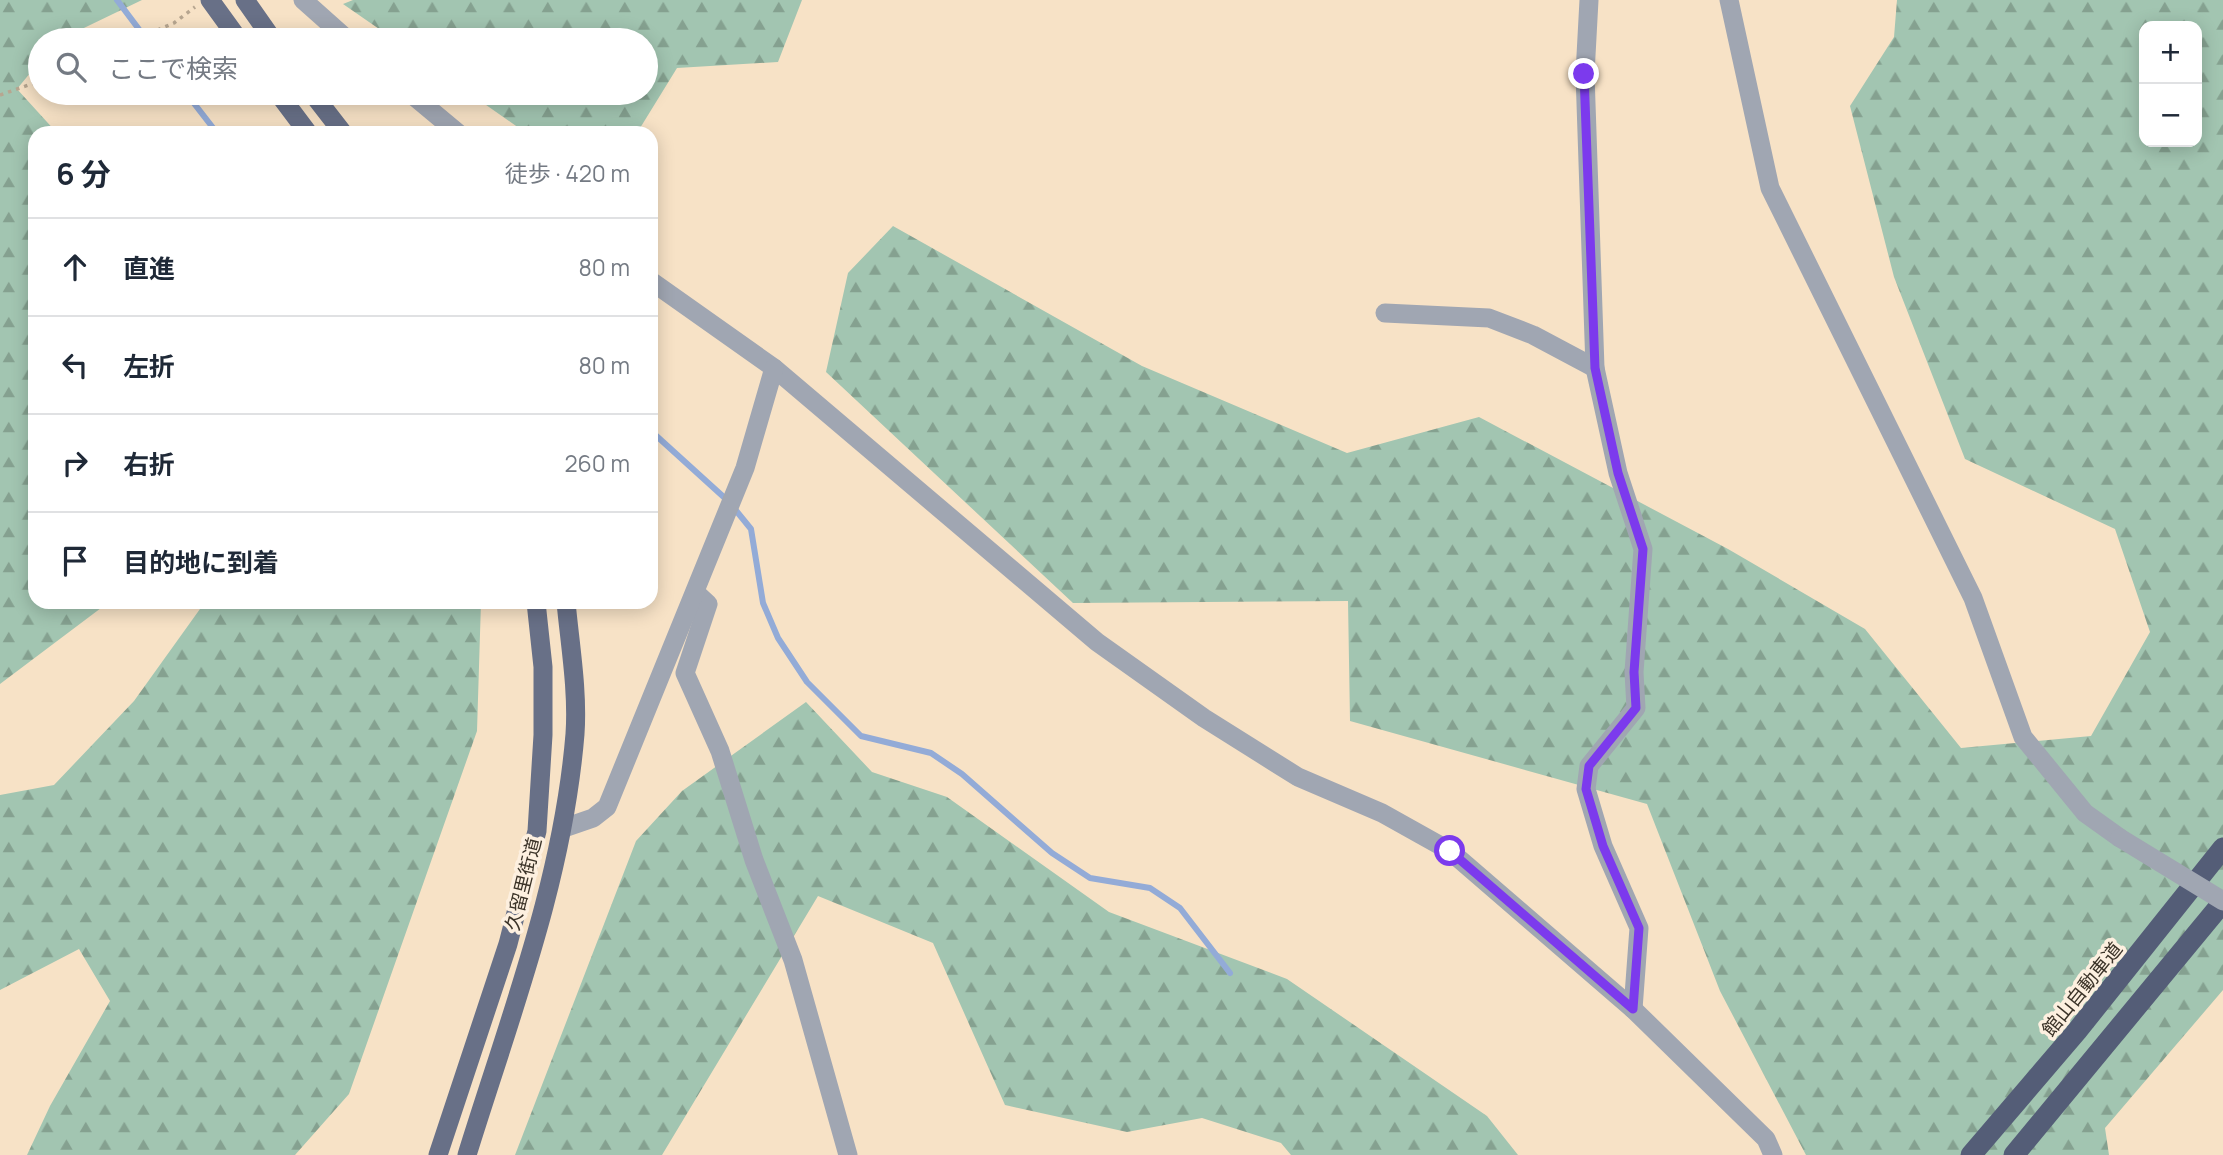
<!DOCTYPE html>
<html lang="ja">
<meta charset="utf-8">
<style>
body{margin:0;font-family:Manrope,"Noto Sans JP",sans-serif;background:#f2f2f3;color:#1f2937}
.controls{position:absolute;right:21px;top:21px;display:grid;overflow:hidden;border-radius:14px;box-shadow:0 4px 18px #0003}
.controls button{width:63px;height:63px;display:grid;place-items:center;padding:0;border:0;border-bottom:2px solid #e0e1e3;background:#fff;color:#1f2937;font:35px sans-serif}
.stop{position:absolute;width:21px;height:21px;margin:-16px;border:5px solid #7c3aed;border-radius:50%;background:#fff}
.stop.end{background:#7c3aed;border-color:#fff;box-shadow:0 2px 7px #0008}
.list{margin:0;padding:0;list-style:none}
h2{display:flex;justify-content:space-between;align-items:center;height:91px;margin:0;padding:0 28px;font-size:30px}
h2 small{font-size:23px;font-weight:400;color:#747a83}
.list li{display:grid;grid-template-columns:46px 1fr auto;gap:21px;align-items:center;box-sizing:border-box;height:98px;padding:0 28px;border-top:2px solid #e0e1e3}
.list b{display:block;font-size:26px;white-space:nowrap}
.list em{font-size:23px;font-style:normal;color:#747a83}
.icon{flex:none;width:38px;height:38px;fill:none;stroke:currentColor;stroke-width:2;stroke-linecap:round;stroke-linejoin:round}
.map{position:relative;flex:none;width:2223px;height:1155px;overflow:hidden}
.search{position:absolute;background:#fff;box-shadow:0 4px 18px #0003;left:28px;top:28px;width:630px;height:77px;display:flex;align-items:center;gap:18px;box-sizing:border-box;padding:0 24px;border-radius:38px;color:#747a83;font-size:26px}
.panel{position:absolute;background:#fff;box-shadow:0 4px 18px #0003;left:28px;top:126px;width:630px;height:483px;border-radius:21px}
.map>svg:first-child{display:block}
</style>
<div class="map">
<svg width="2223" height="1155" viewBox="0 0 2223 1155">
<defs>
<pattern id="forest-firs" width="22" height="20" patternUnits="userSpaceOnUse" patternTransform="scale(1.75)"><rect width="22" height="20" fill="#a2c5b1"/><path d="M5 1l3.5 6h-7zM16 11l3.5 6h-7z" fill="#85a190"/></pattern>
</defs>
<rect width="100%" height="100%" fill="#f7e2c6"/>
<!-- forest -->
<g fill="url(#forest-firs)" fill-rule="evenodd">
<path d="M0 0H142L59 40H40V61L17 89 57 133H35V602H109L0 684Z"/>
<path d="M353 0H802L778 62 677 68 637 133H526L469 93H646V40H395L343 4Z"/>
<path d="M1897 0H2223V990L2105 1128 2109 1155H1806L1720 991 1647 804 1350 721 1348 601 1073 603 826 372 848 273 893 226 1142 366 1347 453 1479 417 1728 549 1865 629 1961 748 2091 736 2150 632 2115 529 1965 459 1894 277 1850 106 1894 37ZM2144 26H2197V142H2144Z"/>
<path d="M205 602H481L477 731 349 1094 295 1155H27L50 1106 110 1001 79 949 0 990V795L54 785 134 701Z"/>
<path d="M806 702 872 772 947 797 1109 912 1287 979 1487 1116 1518 1155H1291L1281 1143 1202 1118 1127 1132 1005 1105 933 943 818 896 662 1155H515L636 841 682 791Z"/>
</g>
<g fill="none" stroke-linecap="round" stroke-linejoin="round">
<!-- stream -->
<g stroke="#93abd7" stroke-width="6">
<path d="M117 0 147 40"/>
<path d="M186 93 217 133"/>
<path d="M651 431 727 500"/>
<path d="M734 508 751 529 763 603 778 638 807 682 861 736 931 753 962 774 1052 853 1090 878 1150 888 1180 908 1230 973"/>
</g>
<!-- path -->
<g stroke="#b7a690" stroke-width="3.5" stroke-dasharray="3.5 5" stroke-linecap="butt">
<path d="M134 40 174 23 195 7"/>
<path d="M0 95 40 81"/>
</g>
<!-- minor -->
<g stroke="#a0a6b2" stroke-width="19">
<path d="M303 0 348 40"/>
<path d="M1589 0 1585 74 1595 368 1618 473 1643 549 1634 672 1636 708 1589 766 1586 789 1603 846 1639 928 1633 1009"/>
<path d="M1729 0 1770 188 1973 598 2023 737 2085 813 2120 838"/>
<path d="M410 93 458 133"/>
<path d="M651 281 774 368 1097 642 1204 718 1298 777 1382 813 1450 851 1633 1009 1766 1139 1773 1155"/>
<path d="M1385 313 1489 318 1533 335 1595 368"/>
<path d="M695 592 708 604 685 673 720 751 754 860 793 960 848 1155"/>
<path d="M564 828 593 818 607 807 745 468 774 368"/>
</g>
<!-- primary -->
<g stroke="#687087" stroke-width="19">
<path d="M210 0 239 40"/>
<path d="M245 0 273 40"/>
<path d="M278 93 308 133"/>
<path d="M312 93 343 133"/>
<path d="M438 1155 508 944 537 831 543 735V667L536 602"/>
<path d="M467 1155C510 1016 563 881 575 734 578 691 570 645 566 602"/>
</g>
<!-- motorway -->
<g stroke="#545d77" stroke-width="21">
<path d="M1971 1155 2077 1031 2223 848"/>
<path d="M2014 1155 2223 902"/>
</g>
<!-- minor-bridge -->
<path stroke="#a0a6b2" stroke-width="19" d="M2120 838 2223 901"/>
</g>
<g fill="none" stroke-linecap="round" stroke-linejoin="round">
<!-- route -->
<path stroke="#7c3aed" stroke-width="9" d="M1450 851 1633 1009 1639 928 1603 846 1586 789 1589 766 1636 708 1634 672 1643 549 1618 473 1595 368 1584 74"/>
</g>
<g text-anchor="middle" stroke-width="7" stroke-linejoin="round" paint-order="stroke">
<!-- street labels -->
<g font-size="19" fill="#3b3328" stroke="#fdf0e0">
<text transform="translate(523 884) rotate(-76)" y="7">久留里街道</text>
<text transform="translate(2082 989) rotate(-51)" y="7">館山自動車道</text>
</g>
</g>
</svg>
<div class="controls">
<button>+</button>
<button>−</button>
</div>
<div class="stop" style="left:1450px;top:851px"></div>
<div class="stop end" style="left:1584px;top:74px"></div>
<div class="search"><svg class="icon" aria-label="search" viewBox="0 0 24 24"><circle cx="10" cy="10" r="6"/><path d="M15 15l6 6"/></svg>ここで検索</div>
<section class="panel">
<h2>6 分<small>徒歩 · 420 m</small></h2>
<ul class="list">
<li><svg class="icon" aria-label="ahead" viewBox="0 0 24 24"><path d="M12 20V5M6 11l6-6 6 6"/></svg><div><b>直進</b></div><em>80 m</em></li>
<li><svg class="icon" aria-label="left" viewBox="0 0 24 24"><path d="M17 20v-9H6M10 6l-5 5 5 5"/></svg><div><b>左折</b></div><em>80 m</em></li>
<li><svg class="icon" aria-label="right" viewBox="0 0 24 24"><path d="M7 20v-9h11M14 6l5 5-5 5"/></svg><div><b>右折</b></div><em>260 m</em></li>
<li><svg class="icon" aria-label="arrive" viewBox="0 0 24 24"><path d="M6 21V4h12l-3 4 3 4H6"/></svg><div><b>目的地に到着</b></div></li>
</ul>
</section>
</div>
